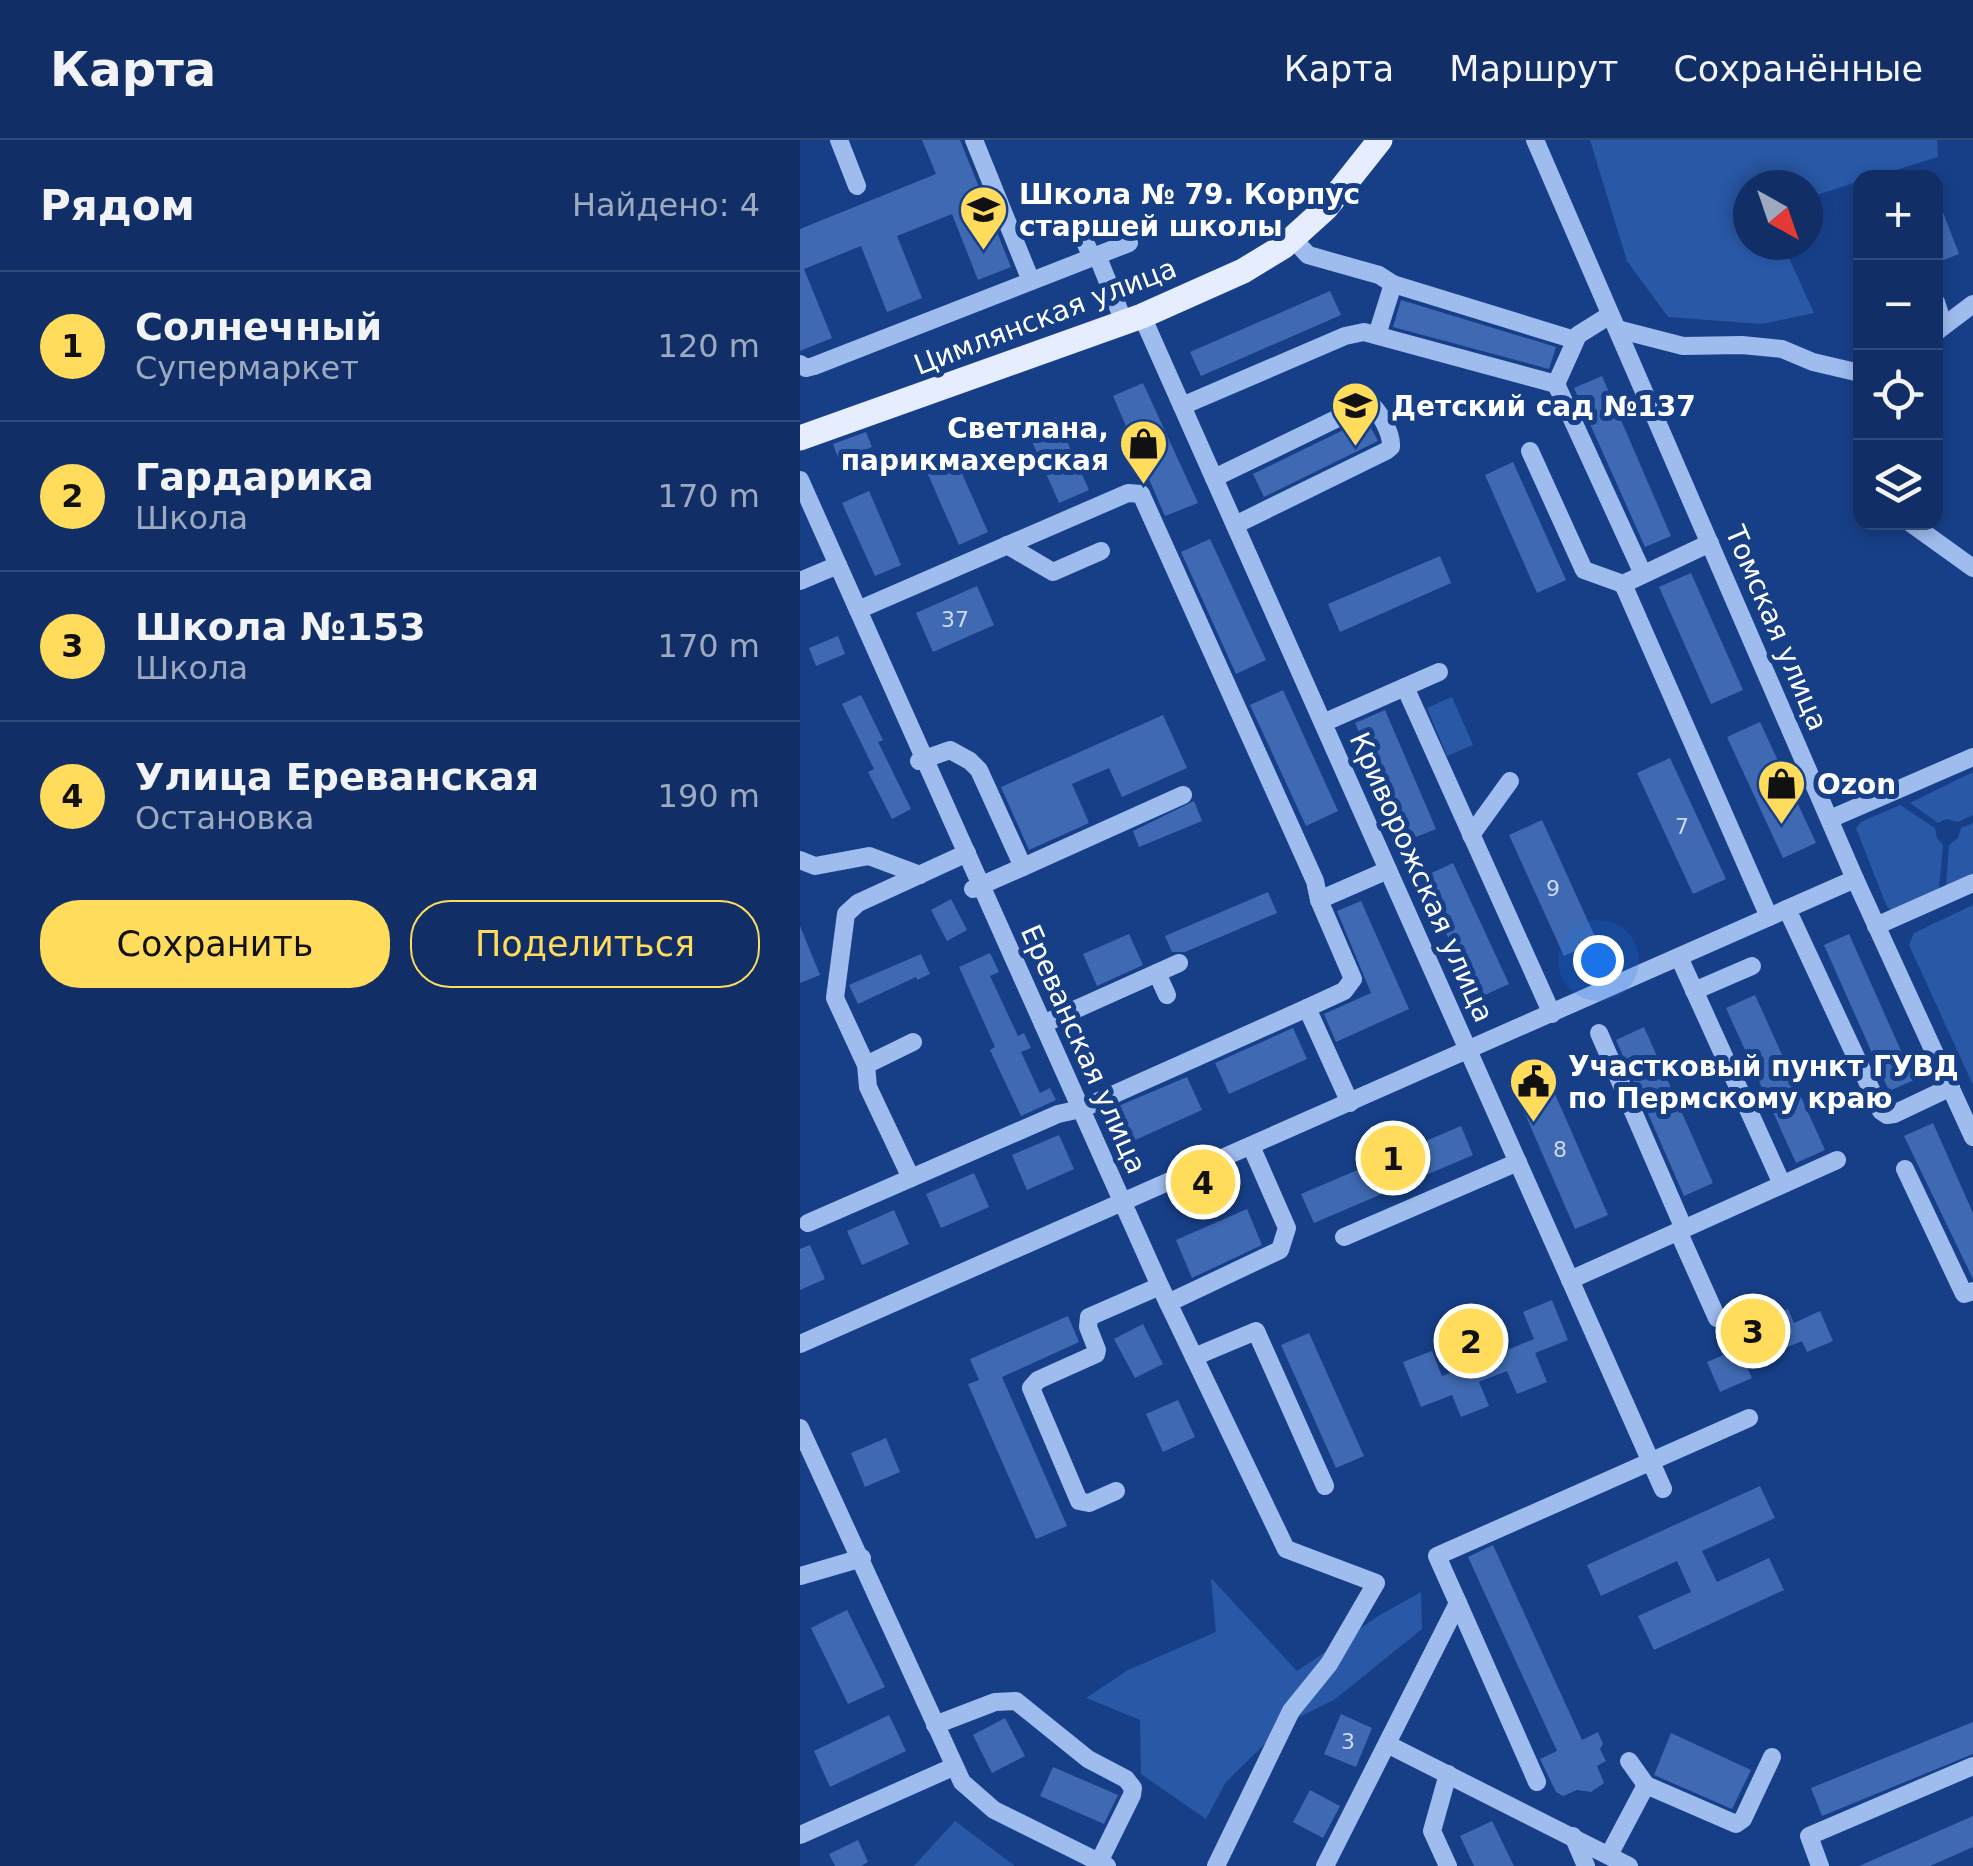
<!DOCTYPE html>
<html lang="ru">
<meta charset="utf-8">
<style>
body{margin:0;font-family:"DejaVu Sans",sans-serif;background:#1a376c;color:#f1f3f6}
.controls{position:absolute;right:30px;top:30px;display:grid;overflow:hidden;border-radius:20px;box-shadow:0 5px 15px #0003}
.controls button{width:90px;height:90px;display:grid;place-items:center;padding:0;border:0;border-bottom:2px solid #304a7a;background:#112f66;color:#f1f3f6;font:50px sans-serif}
.compass{position:absolute;left:933px;top:30px;width:90px;height:90px;border-radius:50%;background:#112f66;box-shadow:0 5px 15px #0003;rotate:140deg}
.you{position:absolute;left:798px;top:820px;width:35px;height:35px;margin:-25px;border:8px solid #fff;border-radius:50%;background:#1a73e8;box-shadow:0 0 0 15px #1a73e833}
.badge{display:grid;place-items:center;width:65px;height:65px;border-radius:50%;background:#ffdc5b;color:#111;font-size:32px;font-weight:700}
.pin{position:absolute;translate:-50% -50%;border:5px solid #fff;box-shadow:0 2px 10px #0006}
.list{margin:0;padding:0;list-style:none}
h2{display:flex;justify-content:space-between;align-items:center;height:130px;margin:0;padding:0 40px;font-size:42px}
h2 small{font-size:32px;font-weight:400;color:#9ca9bf}
.list li{display:grid;grid-template-columns:65px 1fr auto;gap:30px;align-items:center;box-sizing:border-box;height:150px;padding:0 40px;border-top:2px solid #304a7a}
.list b{display:block;font-size:38px;white-space:nowrap}
.list p{margin:0;font-size:32px;white-space:nowrap;color:#9ca9bf}
.list em{font-size:32px;font-style:normal;color:#9ca9bf}
.actions{display:flex;gap:20px;padding:30px 40px}
.actions a{flex:1;padding:22px 0;border:2px solid #ffdc5b;border-radius:40px;text-align:center;font-size:35px;color:#ffdc5b}
.actions .main{background:#ffdc5b;color:#111}
.icon{flex:none;width:55px;height:55px;fill:none;stroke:currentColor;stroke-width:2;stroke-linecap:round;stroke-linejoin:round}
.map{position:relative;flex:none;width:1173px;height:1726px;overflow:hidden}
header{display:flex;align-items:center;gap:60px;box-sizing:border-box;height:140px;padding:0 50px;background:#112f66;border-bottom:2px solid #304a7a}
header strong{font-size:48px}
nav{display:flex;gap:55px;margin-inline-start:auto;font-size:35px}
main{display:flex}
aside{flex:1;background:#112f66}
.map>svg:first-child{display:block}
</style>
<header>
<strong>Карта</strong>
<nav><a>Карта</a><a>Маршрут</a><a>Сохранённые</a></nav>
</header>
<main>
<aside>
<h2>Рядом<small>Найдено: 4</small></h2>
<ul class="list">
<li><span class="badge">1</span><div><b>Солнечный</b><p>Супермаркет</p></div><em>120 m</em></li>
<li><span class="badge">2</span><div><b>Гардарика</b><p>Школа</p></div><em>170 m</em></li>
<li><span class="badge">3</span><div><b>Школа №153</b><p>Школа</p></div><em>170 m</em></li>
<li><span class="badge">4</span><div><b>Улица Ереванская</b><p>Остановка</p></div><em>190 m</em></li>
</ul>
<div class="actions"><a class="main">Сохранить</a><a>Поделиться</a></div>
</aside>
<div class="map">
<svg width="1173" height="1726" viewBox="0 0 1173 1726">
<rect width="100%" height="100%" fill="#173f88"/>
<!-- green -->
<g fill="#2958a7">
<path d="M790 0H1137L1138 17 1073 37 1060 38V41L1008 58V45H948V105H983L1014 173 962 184 868 177 827 121Z"/>
<path d="M652 557 673 605 647 616 627 568Z"/>
<path d="M1173 632V675L1158 682 1146 679 1138 683 1110 663Z"/>
<path d="M1100 665 1135 688 1137 698 1143 705 1139 750 1092 770 1087 767 1056 688 1061 682Z"/>
<path d="M1173 683V736L1146 746 1149 705 1158 698 1161 688Z"/>
<path d="M1173 765V945L1109 805 1114 793Z"/>
<path d="M411 1438 497 1531 580 1475 621 1452 622 1489 534 1560 485 1584 426 1642 406 1679 341 1634 340 1580 286 1558 328 1530 416 1492Z"/>
<path d="M155 1681 215 1726H114Z"/>
</g>
<!-- building -->
<g fill="#3f69b2">
<path d="M122 0H160L211 127 178 140 152 74 97 96 122 158 87 172 61 106 4 129 32 198 0 211V89L136 34Z"/>
<path d="M1136 54 1159 114 1136 123Z"/>
<path d="M530 151 541 175 401 236 390 212Z"/>
<path d="M601 160 756 207 749 229 593 187Z"/>
<path d="M802 236 871 396 845 407 774 248Z"/>
<path d="M343 243 398 363 365 376 313 256Z"/>
<path d="M256 277 289 350 259 363 227 290Z"/>
<path d="M566 279 578 301 464 357 453 334Z"/>
<path d="M66 292 72 307 39 320 33 304Z"/>
<path d="M155 318 188 392 159 405 126 330Z"/>
<path d="M713 322 766 440 737 453 685 335Z"/>
<path d="M69 351 101 425 75 436 42 363Z"/>
<path d="M410 399 466 520 436 534 381 412Z"/>
<path d="M640 416 651 443 540 492 528 464Z"/>
<path d="M891 433 943 550 911 564 859 447Z"/>
<path d="M177 446 194 485 133 512 116 473Z"/>
<path d="M38 496 45 514 16 526 9 508Z"/>
<path d="M483 550 538 671 506 686 450 565Z"/>
<path d="M61 555 83 600 78 602 111 669 92 679 68 632 74 629 42 564Z"/>
<path d="M585 570 636 689 606 701 555 583Z"/>
<path d="M363 575 387 628 322 657 309 628 272 644 289 683 229 710 201 647Z"/>
<path d="M960 582 1016 703 983 718 927 597Z"/>
<path d="M870 618 926 739 893 754 837 633Z"/>
<path d="M394 661 402 681 339 707 333 691Z"/>
<path d="M742 680 797 801 764 816 709 695Z"/>
<path d="M653 723 709 844 676 859 621 738Z"/>
<path d="M468 752 477 773 385 812H372L365 796Z"/>
<path d="M151 759 167 790 147 801 131 770Z"/>
<path d="M561 761 609 869 536 902 524 874 571 853 537 771Z"/>
<path d="M0 786 20 835 0 843Z"/>
<path d="M329 794 343 825 297 846 283 814Z"/>
<path d="M1049 794 1114 940 1089 951 1024 805Z"/>
<path d="M190 813 199 832 190 836 218 896 224 893 231 908 221 912 240 953 250 948 256 960 221 976 190 910 195 907 159 827Z"/>
<path d="M121 814 130 834 117 840 116 837 58 864 49 845Z"/>
<path d="M955 855 1025 1010 996 1023 926 868Z"/>
<path d="M844 887 913 1043 884 1056 816 900Z"/>
<path d="M493 888 507 919 429 954 415 923Z"/>
<path d="M744 929 808 1075 775 1089 712 944Z"/>
<path d="M387 937 402 970 324 1005 309 970Z"/>
<path d="M1133 983 1173 1073V1139L1104 996Z"/>
<path d="M661 986 673 1015 514 1083 501 1054Z"/>
<path d="M259 995 274 1029 227 1050 212 1015Z"/>
<path d="M174 1033 189 1067 141 1088 126 1054Z"/>
<path d="M447 1069 462 1105 392 1138 376 1100Z"/>
<path d="M94 1070 109 1104 62 1125 47 1091Z"/>
<path d="M10 1105 25 1139 0 1150V1109Z"/>
<path d="M752 1160 768 1200 735 1213 747 1242 717 1254 707 1231 679 1242 689 1266 661 1277 652 1255 621 1267 603 1222 632 1211 642 1236 673 1224 662 1198 691 1187 702 1212 734 1199 723 1172Z"/>
<path d="M988 1169 994 1183 1020 1171 1033 1201 1007 1212 1002 1201 946 1225 952 1238 920 1252 907 1222 935 1210 929 1195Z"/>
<path d="M268 1176 279 1202 202 1237 267 1386 236 1399 168 1244 179 1240 170 1219Z"/>
<path d="M343 1184 363 1224 335 1238 314 1199Z"/>
<path d="M509 1193 564 1316 536 1328 481 1205Z"/>
<path d="M378 1260 395 1297 363 1312 346 1274Z"/>
<path d="M86 1298 100 1332 65 1347 51 1313Z"/>
<path d="M960 1346 975 1378 902 1411 917 1442 969 1418 984 1450 854 1510 838 1476 891 1452 877 1421 801 1456 787 1425Z"/>
<path d="M693 1405 782 1600 798 1592 803 1604 800 1609 806 1621 797 1626 804 1643 791 1652 777 1650 763 1656 756 1652 740 1619 757 1611 668 1417Z"/>
<path d="M47 1470 85 1547 48 1564 11 1488Z"/>
<path d="M541 1574 572 1588 556 1627 524 1614Z"/>
<path d="M89 1575 106 1611 30 1647 14 1611Z"/>
<path d="M205 1578 225 1616 192 1633 173 1595Z"/>
<path d="M1173 1582V1614L1022 1676 1011 1648Z"/>
<path d="M871 1593 951 1630 932 1669 854 1635Z"/>
<path d="M253 1627 318 1655 304 1684 240 1656Z"/>
<path d="M510 1650 540 1666 523 1698 493 1682Z"/>
<path d="M1173 1676V1707L1130 1726H1059Z"/>
<path d="M692 1681 714 1726H674L660 1696Z"/>
<path d="M58 1700 68 1722 61 1726H35L29 1714Z"/>
</g>
<g fill="none" stroke-linecap="round" stroke-linejoin="round">
<!-- minor -->
<g stroke="#9ebcee" stroke-width="18">
<path d="M39 0 57 46"/>
<path d="M174 0 231 141"/>
<path d="M735 0 1055 739 1173 997"/>
<path d="M278 87 292 117"/>
<path d="M492 98 508 115 579 135 593 144"/>
<path d="M297 115 324 182"/>
<path d="M1136 162 1143 184"/>
<path d="M810 175 778 195 756 244 843 434"/>
<path d="M342 176 863 1349"/>
<path d="M817 189 883 206 942 205 982 209 1013 222 1060 233"/>
<path d="M1136 192 1173 164"/>
<path d="M577 195 593 144 775 200"/>
<path d="M0 224 6 228 14 226 329 103"/>
<path d="M382 266 545 196 564 192 756 244"/>
<path d="M730 311 784 430 823 444 910 403"/>
<path d="M414 338 569 263C580 271 592 294 591 307L586 311 435 385"/>
<path d="M0 340 360 1146 486 1409 576 1443 529 1524 491 1571 416 1726"/>
<path d="M1109 382 1173 428"/>
<path d="M207 405 253 432 301 411"/>
<path d="M0 441 38 425"/>
<path d="M823 444 969 777"/>
<path d="M58 470 328 353 341 354 515 741 519 760"/>
<path d="M605 547 752 874"/>
<path d="M523 583 639 532"/>
<path d="M119 621 150 610 170 621 179 630 223 727 383 655"/>
<path d="M1030 679 1173 617"/>
<path d="M671 695 710 641"/>
<path d="M0 720 15 726 69 716 120 735"/>
<path d="M173 749 223 727"/>
<path d="M987 769 1081 971 1087 975 1094 974 1151 947"/>
<path d="M1076 786 1173 743"/>
<path d="M879 817 982 1044"/>
<path d="M357 833 367 855"/>
<path d="M894 851 952 826"/>
<path d="M507 868 544 851 553 839 519 760 588 730"/>
<path d="M243 884 379 823"/>
<path d="M799 893 884 1089"/>
<path d="M113 902 66 925 35 858 46 774 58 763 167 713"/>
<path d="M66 925 68 947 111 1038"/>
<path d="M1105 1029 1164 1154 1173 1151"/>
<path d="M8 1083 258 974 281 969 507 868 550 963"/>
<path d="M878 1091 917 1178"/>
<path d="M544 1097 718 1022"/>
<path d="M770 1140 1037 1020"/>
<path d="M368 1163 480 1110 487 1088 451 1006"/>
<path d="M0 1204 1055 739"/>
<path d="M394 1217 456 1191 525 1346"/>
<path d="M0 1288 162 1642 194 1670 307 1726"/>
<path d="M316 1351 289 1363 279 1361 231 1248 238 1240 296 1214 297 1210 288 1187 289 1177 360 1146"/>
<path d="M0 1436 62 1418"/>
<path d="M658 1463 737 1642"/>
<path d="M135 1585 195 1562 216 1561 288 1619 326 1639 333 1648 332 1655 299 1722"/>
<path d="M587 1604 829 1726"/>
<path d="M829 1621 846 1645"/>
<path d="M648 1634 632 1691 648 1726"/>
<path d="M0 1695 153 1627"/>
<path d="M773 1696 786 1726"/>
<path d="M809 1715 846 1645 936 1684 943 1679 972 1617"/>
<path d="M525 1726 658 1463 637 1416 949 1278"/>
<path d="M1020 1726 1009 1696 1173 1626"/>
</g>
<!-- major -->
<path stroke="#e5edff" stroke-width="25" d="M0 298 342 176 443 131 484 106 526 68 580 0"/>
</g>
<!-- icons -->
<defs>
<symbol id="school-pin" viewBox="-11 -11 22 30"><path d="M0 17L-7.5 6A9.5 9.5 0 1 1 7.5 6Z" fill="#ffdc5b" stroke="#173f88"/><path d="M0-5L7-2L0 1L-7-2ZM-4 1L0 2.5L4 1V4Q0 6-4 4Z" fill="#111"/></symbol>
<symbol id="shop-pin" viewBox="-11 -11 22 30"><path d="M0 17L-7.5 6A9.5 9.5 0 1 1 7.5 6Z" fill="#ffdc5b" stroke="#173f88"/><path d="M-5-2.5h2.3a2.7 3.5 0 0 1 5.4 0H5L5.5 6h-11ZM-1.5-2.5h3a1.5 2.3 0 0 0-3 0Z" fill="#111"/></symbol>
<symbol id="civic-pin" viewBox="-11 -11 22 30"><path d="M0 17L-7.5 6A9.5 9.5 0 1 1 7.5 6Z" fill="#ffdc5b" stroke="#173f88"/><path d="M-.6-6.5H3V-4.5H.6V-3L4-1V1h2V6H-6V1h2V-1L-.6-3ZM-1.2 2.5V6h2.4V2.5Z" fill="#111"/></symbol>
</defs>
<g fill-rule="evenodd">
<use href="#school-pin" x="156" y="42" width="55" height="75"/>
<use href="#school-pin" x="528" y="238" width="55" height="75"/>
<use href="#shop-pin" x="316" y="276" width="55" height="75"/>
<use href="#shop-pin" x="954" y="616" width="55" height="75"/>
<use href="#civic-pin" x="706" y="914" width="55" height="75"/>
</g>
<g text-anchor="middle" stroke-width="10" stroke-linejoin="round" paint-order="stroke">
<!-- number labels -->
<g font-size="22" fill="#cfdaec">
<text x="155" y="487">37</text>
<text x="882" y="694">7</text>
<text x="753" y="756">9</text>
<text x="760" y="1017">8</text>
<text x="548" y="1609">3</text>
</g>
<!-- poi labels -->
<g font-size="28" font-weight="bold" fill="#fff" stroke="#173f88" text-anchor="start">
<text x="219" y="64">Школа № 79. Корпус<tspan x="219" dy="32">старшей школы</tspan></text>
<text x="591" y="276">Детский сад №137</text>
<text x="309" y="298" text-anchor="end">Светлана,<tspan x="309" dy="32">парикмахерская</tspan></text>
<text x="1017" y="654">Ozon</text>
<text x="768" y="936">Участковый пункт ГУВД<tspan x="768" dy="32">по Пермскому краю</tspan></text>
</g>
<!-- street labels -->
<g font-size="28" fill="#fff" stroke="#173f88">
<text transform="translate(245 176) rotate(-21)" y="10">Цимлянская улица</text>
<text transform="translate(977 488) rotate(67)" y="10">Томская улица</text>
<text transform="translate(622 737) rotate(66)" y="10">Криворожская улица</text>
<text transform="translate(284 909) rotate(66)" y="10">Ереванская улица</text>
</g>
</g>
</svg>
<div class="controls">
<button>+</button>
<button>−</button>
<button><svg class="icon" aria-label="locate" viewBox="0 0 24 24"><circle cx="12" cy="12" r="6"/><path d="M12 2v4M12 18v4M2 12h4M18 12h4"/></svg></button>
<button><svg class="icon" aria-label="layers" viewBox="0 0 24 24"><path d="M12 4l9 5-9 5-9-5zM3 14l9 5 9-5"/></svg></button>
</div>
<svg class="compass" viewBox="-18 -18 36 36"><path d="M0-13l5 13h-10z" fill="#e53935"/><path d="M0 13l5-13h-10z" fill="#9ca9bf"/></svg>
<div class="you"></div>
<div class="pin badge" style="left:593px;top:1018px">1</div>
<div class="pin badge" style="left:671px;top:1201px">2</div>
<div class="pin badge" style="left:953px;top:1191px">3</div>
<div class="pin badge" style="left:403px;top:1042px">4</div>
</div>
</main>
